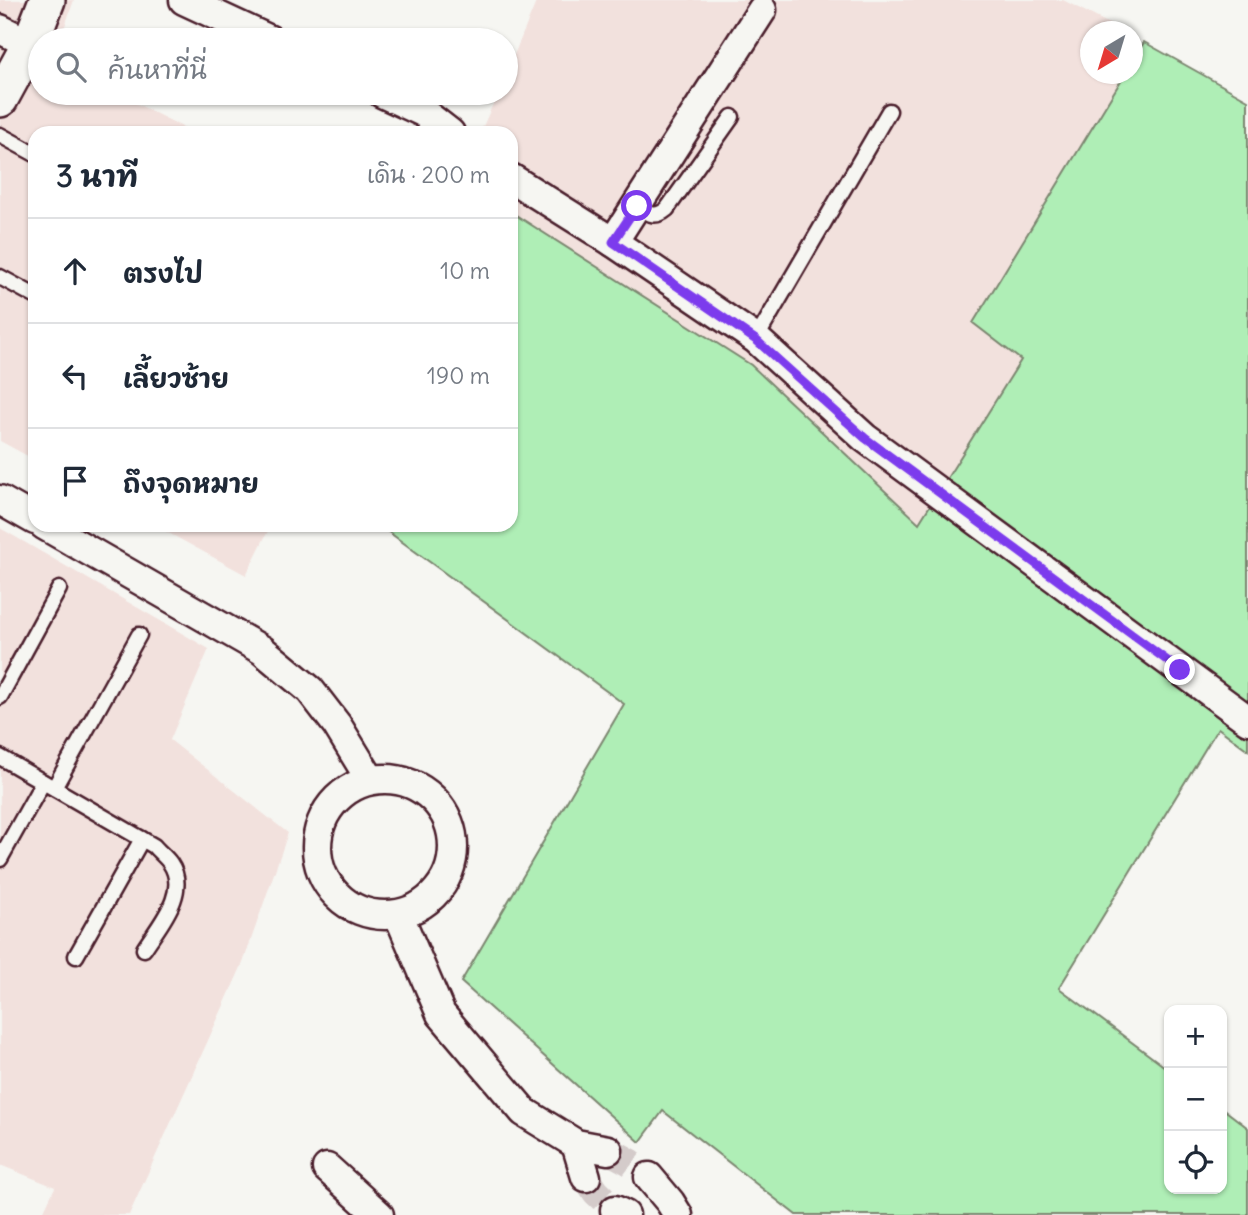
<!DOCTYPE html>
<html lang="th">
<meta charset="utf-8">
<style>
body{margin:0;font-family:Delius,"Playpen Sans Thai",sans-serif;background:#f6f6f7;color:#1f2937}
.controls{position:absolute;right:21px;bottom:21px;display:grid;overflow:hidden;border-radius:14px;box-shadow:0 2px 5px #0004}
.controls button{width:63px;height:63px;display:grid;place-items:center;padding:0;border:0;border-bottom:2px solid #e0e1e3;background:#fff;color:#1f2937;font:35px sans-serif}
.compass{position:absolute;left:1080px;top:21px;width:63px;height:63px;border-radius:50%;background:#fff;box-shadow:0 2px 5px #0004;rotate:218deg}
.stop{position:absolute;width:21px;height:21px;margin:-16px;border:5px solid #7c3aed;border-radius:50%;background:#fff}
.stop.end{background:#7c3aed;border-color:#fff;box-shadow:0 2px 7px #0008}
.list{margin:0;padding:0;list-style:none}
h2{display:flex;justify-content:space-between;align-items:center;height:91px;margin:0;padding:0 28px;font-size:30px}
h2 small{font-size:23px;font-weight:400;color:#747a83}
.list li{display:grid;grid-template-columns:46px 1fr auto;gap:21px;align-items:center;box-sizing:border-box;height:105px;padding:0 28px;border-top:2px solid #e0e1e3}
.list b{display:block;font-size:26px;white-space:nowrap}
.list em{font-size:23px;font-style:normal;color:#747a83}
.icon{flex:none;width:38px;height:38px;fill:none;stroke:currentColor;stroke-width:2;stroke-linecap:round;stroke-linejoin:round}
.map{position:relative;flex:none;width:1248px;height:1215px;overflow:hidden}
.search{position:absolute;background:#fff;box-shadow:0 2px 5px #0004;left:28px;top:28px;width:490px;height:77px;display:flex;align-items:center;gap:18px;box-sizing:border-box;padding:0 24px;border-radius:38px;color:#747a83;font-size:26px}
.panel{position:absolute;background:#fff;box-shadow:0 2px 5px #0004;left:28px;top:126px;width:490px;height:406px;border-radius:21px}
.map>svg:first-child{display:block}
</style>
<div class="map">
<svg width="1248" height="1215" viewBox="0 0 1248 1215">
<rect width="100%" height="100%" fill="#f6f6f2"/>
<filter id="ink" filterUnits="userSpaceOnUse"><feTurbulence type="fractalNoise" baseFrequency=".0143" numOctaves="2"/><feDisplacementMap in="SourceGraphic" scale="14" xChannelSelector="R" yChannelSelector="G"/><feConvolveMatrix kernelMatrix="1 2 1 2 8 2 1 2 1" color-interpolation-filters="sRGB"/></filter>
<g filter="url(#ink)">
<!-- built -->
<g fill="#f2e1dd">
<path d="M0 0H74L60 40H40V93H116L194 133H35V460L0 441Z"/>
<path d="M537 0H1063L1123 31 1090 32V74H1125L973 323 1021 360 919 524 751 365 511 212V133H480L498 93H506V74Z"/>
<path d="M154 525H271L246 575Z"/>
<path d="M0 528 209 649 170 740 288 833 243 963 129 1215H42L55 1187 0 1165Z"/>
</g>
<!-- green -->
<path fill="#afeeb6" stroke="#7c8670" stroke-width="2" d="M1144 42 1248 100V750L1218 728 1059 988 1169 1070V1189H1222V1108L1248 1128V1215H796L663 1111 640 1142 461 982 624 704 379 525H511V212L751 365 919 523 1021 360 973 323 1125 74H1132L1133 62Z"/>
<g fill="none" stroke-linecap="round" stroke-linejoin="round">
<!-- minor-tunnel -->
<g stroke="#d4cbca" stroke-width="28" stroke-dasharray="28 14" stroke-linecap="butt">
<path d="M608 1150 630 1162 649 1177"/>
<path d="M586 1177 596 1192 615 1210"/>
</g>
<defs>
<g id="service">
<path d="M0 135 35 154"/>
<path d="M637 206C649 214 655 219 667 209L732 117"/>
<path d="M0 277 35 296"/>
<path d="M756 339 889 111"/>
<path d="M0 697 59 589"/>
<path d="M0 757 154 846C159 852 166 857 170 863 190 892 159 925 144 949"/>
<path d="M54 788 139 635"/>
<path d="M0 859 43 782"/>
<path d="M76 956 142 839"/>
</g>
<g id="minor">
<path d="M184 0 270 40"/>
<path d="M0 29 30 44"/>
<path d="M382 93 423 112 450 133"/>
<path d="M511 178 613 242 756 339 865 438 1248 720"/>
<path d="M613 242 762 10"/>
<path d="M0 500 35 520"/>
<path d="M44 525 262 650 310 690 337 725 370 779"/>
<circle cx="385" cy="847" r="68"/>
<path d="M399 916 441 1014 524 1112 576 1144 608 1150"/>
<path d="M576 1144 586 1177"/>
<path d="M327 1168 379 1215"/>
<path d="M649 1177 670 1202 678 1215"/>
<path d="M615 1210 625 1215"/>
</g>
<path id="tertiary" d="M0 99 30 44 47 0"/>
</defs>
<!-- service casing -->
<use href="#service" stroke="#4a1f2b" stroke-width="19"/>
<!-- minor casing -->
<use href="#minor" stroke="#4a1f2b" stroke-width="33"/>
<!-- tertiary casing -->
<use href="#tertiary" stroke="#4a1f2b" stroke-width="40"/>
<!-- service -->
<use href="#service" stroke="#f6f6f2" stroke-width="14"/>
<!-- minor -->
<use href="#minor" stroke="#f6f6f2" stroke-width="28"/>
<!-- tertiary -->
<use href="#tertiary" stroke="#f6f6f2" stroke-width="35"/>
</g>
</g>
<g fill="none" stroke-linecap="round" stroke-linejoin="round" filter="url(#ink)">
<!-- route -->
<path stroke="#7c3aed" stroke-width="9" d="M637 206 613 242 756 340 865 438 1180 670"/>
</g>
</svg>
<div class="controls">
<button>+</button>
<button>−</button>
<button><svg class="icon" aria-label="locate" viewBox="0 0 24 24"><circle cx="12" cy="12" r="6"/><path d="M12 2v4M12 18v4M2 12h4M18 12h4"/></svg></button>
</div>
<svg class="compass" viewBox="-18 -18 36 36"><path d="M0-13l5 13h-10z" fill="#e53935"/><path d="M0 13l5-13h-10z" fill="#747a83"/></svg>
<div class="stop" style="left:637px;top:206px"></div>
<div class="stop end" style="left:1180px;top:670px"></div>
<div class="search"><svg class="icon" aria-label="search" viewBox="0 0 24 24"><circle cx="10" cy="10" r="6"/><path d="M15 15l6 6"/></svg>ค้นหาที่นี่</div>
<section class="panel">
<h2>3 นาที<small>เดิน · 200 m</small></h2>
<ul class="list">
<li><svg class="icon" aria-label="ahead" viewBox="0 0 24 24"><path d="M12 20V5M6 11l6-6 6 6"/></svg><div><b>ตรงไป</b></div><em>10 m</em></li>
<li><svg class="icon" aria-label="left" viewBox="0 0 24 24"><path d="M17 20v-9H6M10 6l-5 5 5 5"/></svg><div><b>เลี้ยวซ้าย</b></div><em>190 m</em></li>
<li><svg class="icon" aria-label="arrive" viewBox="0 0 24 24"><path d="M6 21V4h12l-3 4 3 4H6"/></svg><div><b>ถึงจุดหมาย</b></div></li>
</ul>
</section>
</div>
